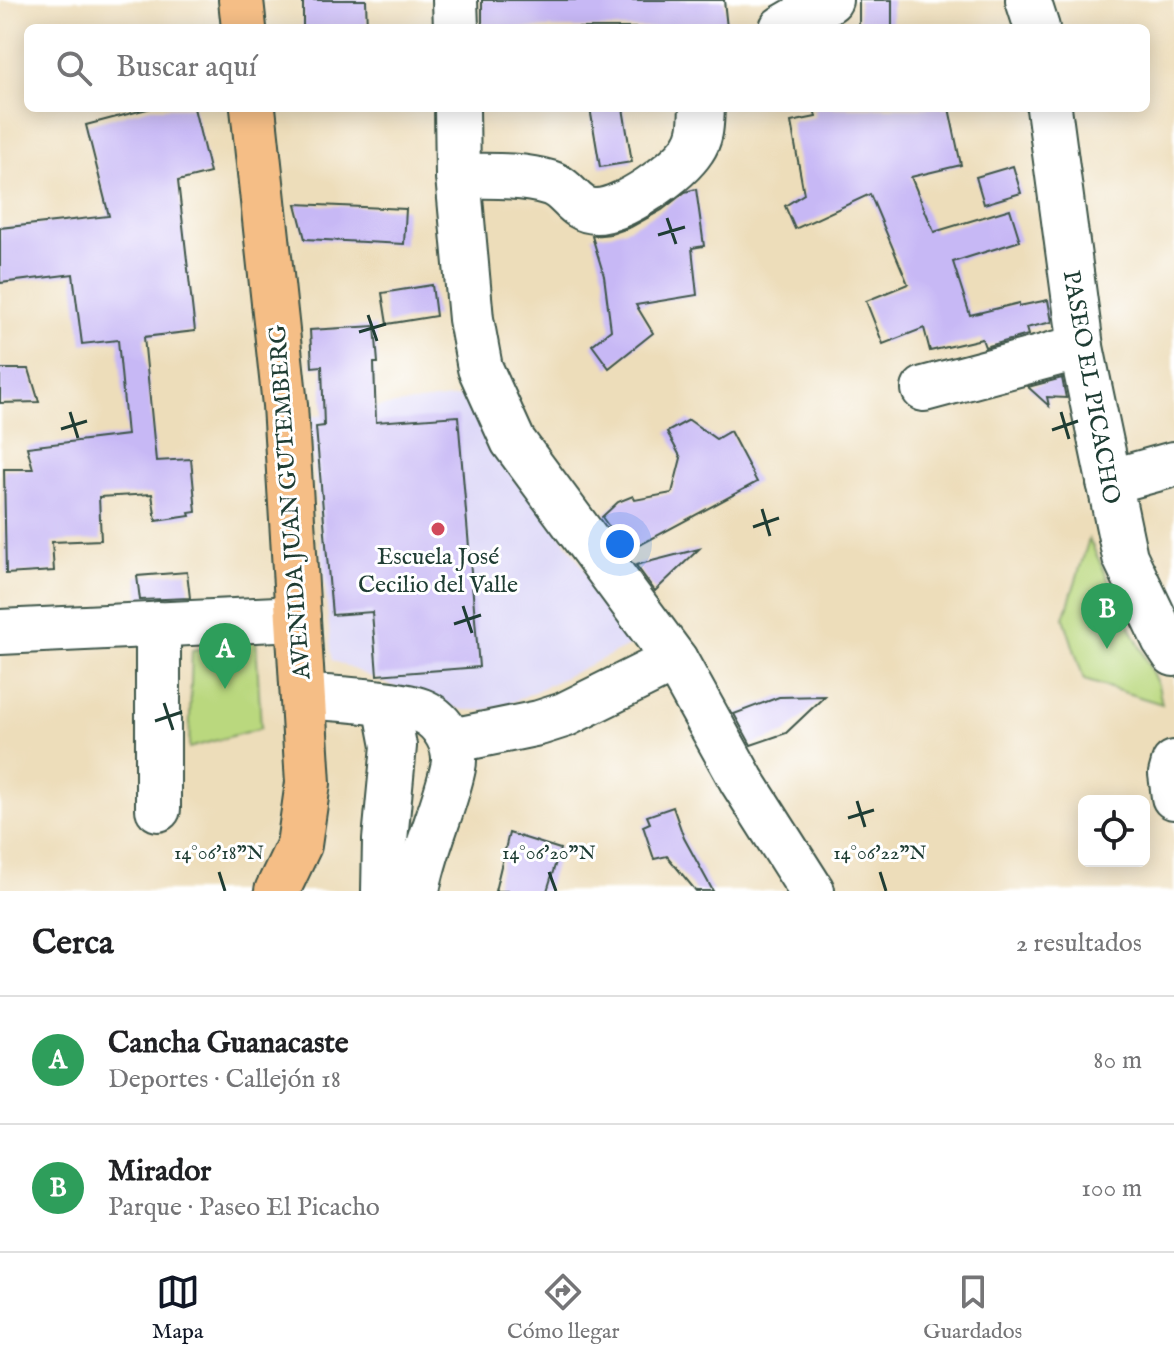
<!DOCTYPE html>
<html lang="es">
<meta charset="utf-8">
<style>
body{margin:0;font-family:"IM FELL English",serif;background:#f2f2f2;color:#202124}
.controls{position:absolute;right:24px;bottom:24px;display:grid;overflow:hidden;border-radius:12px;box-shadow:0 4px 20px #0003}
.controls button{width:72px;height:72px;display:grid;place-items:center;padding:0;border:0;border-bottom:2px solid #e0e0e0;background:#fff;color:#202124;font:40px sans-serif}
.you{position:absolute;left:620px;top:544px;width:28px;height:28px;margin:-20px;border:6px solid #fff;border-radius:50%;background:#1a73e8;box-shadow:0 0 0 12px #1a73e833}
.badge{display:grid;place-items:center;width:52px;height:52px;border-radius:50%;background:#111827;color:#fff;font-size:26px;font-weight:700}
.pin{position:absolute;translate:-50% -66px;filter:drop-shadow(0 2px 4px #0008)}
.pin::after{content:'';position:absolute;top:42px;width:28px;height:24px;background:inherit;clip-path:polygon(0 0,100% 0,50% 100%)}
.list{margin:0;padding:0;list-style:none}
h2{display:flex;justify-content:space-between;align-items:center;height:104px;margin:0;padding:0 32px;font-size:34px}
h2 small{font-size:26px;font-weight:400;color:#757577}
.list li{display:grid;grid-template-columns:52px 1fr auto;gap:24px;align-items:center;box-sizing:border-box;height:128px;padding:0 32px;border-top:2px solid #e0e0e0}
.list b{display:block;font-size:30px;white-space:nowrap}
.list p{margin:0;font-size:26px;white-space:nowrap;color:#757577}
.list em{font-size:26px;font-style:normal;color:#757577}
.icon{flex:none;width:44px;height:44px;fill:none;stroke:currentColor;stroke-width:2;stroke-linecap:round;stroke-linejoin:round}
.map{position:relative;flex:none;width:1174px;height:891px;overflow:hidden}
.search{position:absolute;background:#fff;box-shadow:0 4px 20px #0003;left:24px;right:24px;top:24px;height:88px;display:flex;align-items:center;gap:20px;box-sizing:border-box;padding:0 28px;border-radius:12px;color:#757577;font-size:30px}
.sheet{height:360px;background:#fff}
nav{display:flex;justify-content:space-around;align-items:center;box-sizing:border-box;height:112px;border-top:2px solid #e0e0e0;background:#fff;font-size:22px;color:#757577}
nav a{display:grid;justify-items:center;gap:4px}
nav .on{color:#111827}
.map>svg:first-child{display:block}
</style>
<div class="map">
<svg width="1174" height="891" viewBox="0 0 1174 891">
<rect width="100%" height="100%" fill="#fff"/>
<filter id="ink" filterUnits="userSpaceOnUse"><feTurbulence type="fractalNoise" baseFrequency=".0125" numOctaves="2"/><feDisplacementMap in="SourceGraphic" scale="16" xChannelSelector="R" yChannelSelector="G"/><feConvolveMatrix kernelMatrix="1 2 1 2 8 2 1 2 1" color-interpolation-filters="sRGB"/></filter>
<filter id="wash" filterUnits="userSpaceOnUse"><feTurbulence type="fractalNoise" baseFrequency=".006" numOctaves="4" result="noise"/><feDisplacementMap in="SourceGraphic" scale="32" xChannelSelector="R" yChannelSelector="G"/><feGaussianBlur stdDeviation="1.8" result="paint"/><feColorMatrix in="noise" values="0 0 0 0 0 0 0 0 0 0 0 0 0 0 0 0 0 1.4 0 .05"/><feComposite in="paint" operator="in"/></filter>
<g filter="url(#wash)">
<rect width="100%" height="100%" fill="#edddba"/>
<!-- built -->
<path fill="#dbd6f7" d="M466 396 635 643 509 704 484 710H464L424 700 332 660 309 416Z"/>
<!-- green -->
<g fill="#bad87e" stroke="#6c8a59" stroke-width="2">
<path d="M1089 539 1158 685 1162 704 1084 680 1064 618Z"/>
<path d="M256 639 261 728 189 748 192 650Z"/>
</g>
<g id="blocks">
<!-- building -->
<g fill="#c7b8f5">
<path d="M303 0H366L367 28H303Z"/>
<path d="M482 0H724L727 28H482Z"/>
<rect x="859" y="0" width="33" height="28"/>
<path d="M151 108H194L210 173 178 181 195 331 144 337 156 461 191 459 196 512 189 513 190 516 156 521 152 494 99 497 101 540 52 542 54 571 6 574 4 469H33L27 447 127 435 118 340 82 344 73 274 0 283V228L109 216 86 125Z"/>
<path d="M590 108H623L632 162 600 167Z"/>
<path d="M814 108H949L961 165 911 177 934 232 1010 209 1020 241 953 262 970 315 1019 303V306L1048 300 1052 322 1026 328 1028 335 985 347 982 339 930 351 924 328 883 344 866 301 908 284 870 194 795 229 785 206 804 194 791 122 816 117Z"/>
<path d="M1013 166 1021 193 984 204 976 177Z"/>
<path d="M696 189 704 246 692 248 697 295 636 305 653 333 609 368 592 345 611 330 604 276 592 236 611 234 631 227 662 210 685 192Z"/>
<path d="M296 204 406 209 404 244 305 239Z"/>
<path d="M432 285 436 316 387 324 382 293Z"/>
<path d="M375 326 378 363H374L376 422 458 416 479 667 377 675 372 612 332 615 316 427 324 426 322 366 312 367 310 330Z"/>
<path d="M0 369H29L39 402 0 403Z"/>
<path d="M1062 378 1066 398 1047 397 1049 406 1028 387Z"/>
<path d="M689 420 716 439 730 431 757 482 627 552 602 517 618 502 633 496 635 500 672 493 681 458 667 432Z"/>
<path d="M699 549 655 591 636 565Z"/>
<path d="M187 572 190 598 140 600 137 576Z"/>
<path d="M825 696 786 733 751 745 734 714 779 697Z"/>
<path d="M673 807 684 838 713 891H696L667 856 654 859 643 826 650 823 647 816Z"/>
<path d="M509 833 560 849 547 891H495Z"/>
</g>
</g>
</g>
<g filter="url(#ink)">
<use href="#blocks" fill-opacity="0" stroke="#3e5548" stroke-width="2"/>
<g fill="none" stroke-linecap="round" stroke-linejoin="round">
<defs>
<g id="minor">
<path d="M455 0 456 28"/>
<path d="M1028 0 1037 28"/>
<path d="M782 28 830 0"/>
<path d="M457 108 458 176 471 319 480 368 513 441 675 660 742 781 812 891"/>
<path d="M1049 108 1081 347 1125 557 1164 639 1174 654"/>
<path d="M458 176C488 176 521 174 550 183 569 189 574 211 596 211 623 211 678 172 693 149 702 136 701 123 702 108"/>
<path d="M924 389 1081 347"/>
<path d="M1109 482 1174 464"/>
<path d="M158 624V809"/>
<path d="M0 632 298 618"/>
<path d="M303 696C331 699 400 701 424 712 443 721 458 746 453 768 444 810 424 849 417 891"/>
<path d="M451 741 539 723 564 715 675 660"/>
<path d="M1174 763 1171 774 1174 797"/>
<path d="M384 891 385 840 394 746 386 704"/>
</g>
<g id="major">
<path d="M241 0 244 28"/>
<path d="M253 108 285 405 308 783 299 845 277 891"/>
</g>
</defs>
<!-- minor casing -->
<use href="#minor" stroke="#3e5548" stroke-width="48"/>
<!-- major casing -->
<use href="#major" stroke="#3e5548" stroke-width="48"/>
<!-- minor -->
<use href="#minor" stroke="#fff" stroke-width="44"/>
<!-- major -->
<use href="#major" stroke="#f5be86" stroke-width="44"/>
</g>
</g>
<!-- ticks -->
<path fill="none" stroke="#1f3d34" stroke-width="3" d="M667 218 676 244M658 235 685 227M368 315 377 341M359 332 386 324M70 412 78 438M1061 412 1069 439M61 429 87 421M1052 430 1078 421M762 509 770 536M753 527 779 518M463 606 472 633M454 624 481 615M164 703 173 730M155 721 182 712M857 801 865 827M848 818 874 810M219 872 225 891M549 872 556 891M880 872 886 891"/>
<!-- markers -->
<circle fill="#d1495b" stroke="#fff" stroke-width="3" cx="438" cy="529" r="8"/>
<g text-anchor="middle" stroke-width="6" stroke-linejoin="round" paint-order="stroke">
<!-- street labels -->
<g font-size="24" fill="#1f3d34" stroke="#fff">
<text transform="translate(1092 387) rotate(80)" y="8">PASEO EL PICACHO</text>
<text transform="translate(289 502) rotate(-94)" y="8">AVENIDA JUAN GUTEMBERG</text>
</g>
<!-- poi labels -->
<g font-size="24" fill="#1f3d34" stroke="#fff">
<text x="438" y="564">Escuela José<tspan x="438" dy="28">Cecilio del Valle</tspan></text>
</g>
</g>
<g font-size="20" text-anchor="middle" fill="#1f3d34" stroke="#fff" stroke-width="6" stroke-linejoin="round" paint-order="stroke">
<text x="219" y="859">14°06'18"N</text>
<text x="549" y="859">14°06'20"N</text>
<text x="880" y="859">14°06'22"N</text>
</g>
</svg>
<div class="controls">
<button><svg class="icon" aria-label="locate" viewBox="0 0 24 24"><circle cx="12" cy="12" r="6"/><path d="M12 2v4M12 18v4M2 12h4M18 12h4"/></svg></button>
</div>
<div class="you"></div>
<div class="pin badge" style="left:225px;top:689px;background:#2e9e5b">A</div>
<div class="pin badge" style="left:1107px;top:649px;background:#2e9e5b">B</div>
<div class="search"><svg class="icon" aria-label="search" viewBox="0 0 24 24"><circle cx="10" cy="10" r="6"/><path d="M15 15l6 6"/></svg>Buscar aquí</div>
</div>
<section class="sheet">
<h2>Cerca<small>2 resultados</small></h2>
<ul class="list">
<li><span class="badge" style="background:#2e9e5b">A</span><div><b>Cancha Guanacaste</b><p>Deportes · Callejón 18</p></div><em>80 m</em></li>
<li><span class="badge" style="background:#2e9e5b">B</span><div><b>Mirador</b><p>Parque · Paseo El Picacho</p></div><em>100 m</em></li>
</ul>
</section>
<nav>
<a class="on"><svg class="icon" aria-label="map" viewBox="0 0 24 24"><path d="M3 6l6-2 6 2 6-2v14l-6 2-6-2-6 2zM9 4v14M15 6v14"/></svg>Mapa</a>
<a><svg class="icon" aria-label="directions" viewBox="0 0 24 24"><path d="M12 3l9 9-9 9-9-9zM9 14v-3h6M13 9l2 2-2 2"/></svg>Cómo llegar</a>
<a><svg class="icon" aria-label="saved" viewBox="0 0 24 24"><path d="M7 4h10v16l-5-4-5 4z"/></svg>Guardados</a>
</nav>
